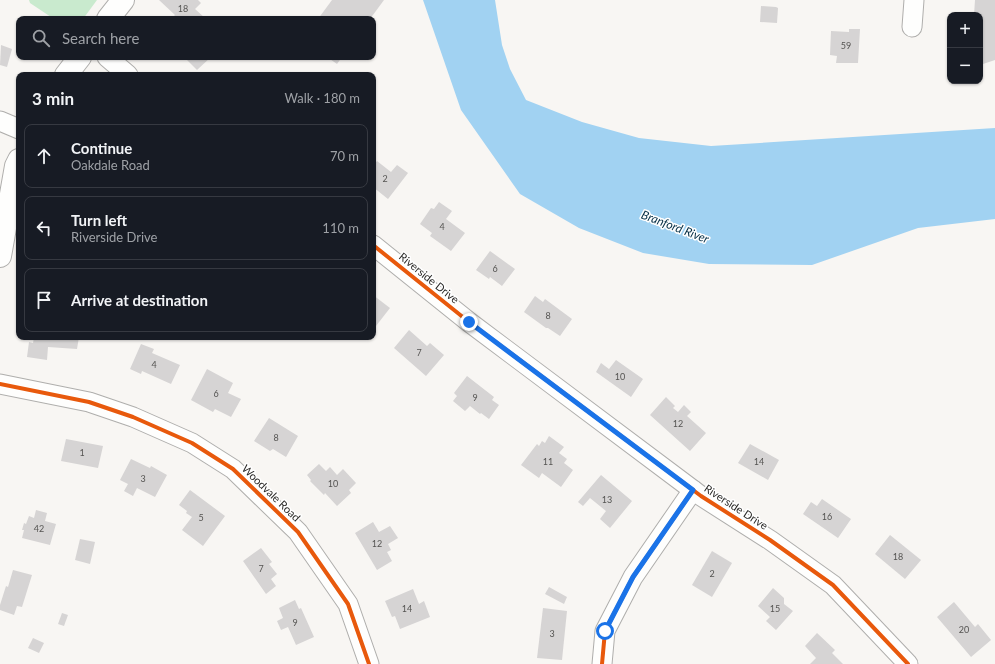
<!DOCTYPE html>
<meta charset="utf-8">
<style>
body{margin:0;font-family:Lato,sans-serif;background:#20242c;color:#f1f3f6}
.controls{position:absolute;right:12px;top:12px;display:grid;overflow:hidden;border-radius:8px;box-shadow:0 1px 3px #0004}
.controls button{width:36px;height:36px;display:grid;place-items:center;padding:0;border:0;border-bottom:1px solid #363941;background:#171b24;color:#f1f3f6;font:20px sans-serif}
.stop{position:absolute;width:12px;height:12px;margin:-9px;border:3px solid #1a73e8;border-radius:50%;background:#fff}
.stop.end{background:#1a73e8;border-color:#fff;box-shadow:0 1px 4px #0008}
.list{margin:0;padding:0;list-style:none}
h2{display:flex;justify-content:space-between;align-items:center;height:52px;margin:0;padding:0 16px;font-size:17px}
h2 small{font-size:13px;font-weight:400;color:#9ea1a6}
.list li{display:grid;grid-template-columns:26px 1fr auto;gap:12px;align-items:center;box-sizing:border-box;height:64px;margin:0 8px 8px;padding:0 8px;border:1px solid #363941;border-radius:8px}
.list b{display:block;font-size:15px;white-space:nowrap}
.list p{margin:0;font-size:13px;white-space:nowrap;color:#9ea1a6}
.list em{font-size:13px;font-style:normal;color:#9ea1a6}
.icon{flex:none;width:22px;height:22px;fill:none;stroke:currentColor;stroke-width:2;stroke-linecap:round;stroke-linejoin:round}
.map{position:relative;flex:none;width:995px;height:664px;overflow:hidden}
.search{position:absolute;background:#171b24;box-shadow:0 1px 3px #0004;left:16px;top:16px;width:360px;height:44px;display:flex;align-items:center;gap:10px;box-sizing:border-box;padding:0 14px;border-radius:8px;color:#9ea1a6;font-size:15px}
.panel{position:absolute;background:#171b24;box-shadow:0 1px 3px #0004;left:16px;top:72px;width:360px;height:268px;border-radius:8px}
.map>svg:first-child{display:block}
</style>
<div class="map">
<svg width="995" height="664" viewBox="0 0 995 664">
<rect width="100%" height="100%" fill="#f8f6f3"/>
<!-- green -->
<path fill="#c9eace" d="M29 0H97L83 19H54L30 3Z"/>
<!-- water -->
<path fill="#a1d2f2" d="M423 0H495L502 45 510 69 526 100 582 122 639 138 711 146 995 128V219L918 228 812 265 709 264 643 253 579 228 520 194 461 110Z"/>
<!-- building -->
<g fill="#d6d4d4">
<path d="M159 0H198L201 3 195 9 205 18 204 19H174L172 18 175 15Z"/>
<path d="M332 0H384L370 19H318Z"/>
<path d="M975 0H995V60L980 65V15H974Z"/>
<path d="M761 6 776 7 778 8 777 23 760 22Z"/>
<path d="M849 29H860L858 63H836L837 56 830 55 831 31 849 32Z"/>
<path d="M1 45 12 49 7 67 0 65Z"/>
<path d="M184 57H211L197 70Z"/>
<path d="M327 57H342L337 64Z"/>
<path d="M377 161 391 172 397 165 408 173 388 199 373 187V166Z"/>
<path d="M439 202 452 211 446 219 465 233 451 251 430 236 432 233 420 224 431 208 434 209Z"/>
<path d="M490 251 515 269 502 286 490 277 489 279 476 270Z"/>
<path d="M373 295 390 308 376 326 373 323Z"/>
<path d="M535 296 543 302 545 299 572 319 560 336 548 328H546L524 312Z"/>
<path d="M409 330 427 346 430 343 444 355 426 376 394 348Z"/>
<path d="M34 337H79L77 349 48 347 47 360 27 357 29 342 33 343Z"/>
<path d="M141 344 154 349 152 353 180 365 171 384 142 371 141 374 130 369Z"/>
<path d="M616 360 643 379 631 397 596 372 601 363 609 369Z"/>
<path d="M207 369 233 383 228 393 241 399 231 417 215 409 213 412 191 400Z"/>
<path d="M467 376 494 397 492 400 499 405 489 419 481 413 480 414 470 406 465 411 453 401 457 396 454 393Z"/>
<path d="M666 397 675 406 673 408 678 412 684 405 691 412 687 416 706 433 690 451 650 415Z"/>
<path d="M269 418 298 436 286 457 273 449 270 451 254 441Z"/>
<path d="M549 436 564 447 559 453 567 459 564 463 573 470 561 487 542 473 539 478 521 465 537 444 539 446 542 441 545 443Z"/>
<path d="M66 439 103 446 98 468 61 461Z"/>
<path d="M750 444 779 460 768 480 738 463Z"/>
<path d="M131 459 150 468 151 466 167 475 155 497 137 488 133 496 124 491 128 484 120 480Z"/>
<path d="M319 464 326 471 330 467 337 475 343 469 356 483 349 490 351 493 337 506 325 493 324 495 310 481 311 480 307 475Z"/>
<path d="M601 475 632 501 610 528 600 519 606 511 590 498 583 506 578 502Z"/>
<path d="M190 490 225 516 203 546 182 530 192 517 186 513 187 511 179 505Z"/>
<path d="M822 499 851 519 838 538 803 514 811 502 817 506Z"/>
<path d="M36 510 47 513 45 521 56 524 50 545 22 538 24 530H22L24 523 26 524 29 516 34 518Z"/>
<path d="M373 522 379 532 390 526 398 538 388 544 391 550 387 552 392 561 377 570 355 533Z"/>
<path d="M890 535 921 560 905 579 875 554Z"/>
<path d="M80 539 95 542 90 564 75 560Z"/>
<path d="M261 548 272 562 269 564 277 574 271 579 276 586 266 594 243 561Z"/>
<path d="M712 551 732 563 712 597 692 585Z"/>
<path d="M13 570 32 575 22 607 17 606 14 615 0 610V605L6 586 8 587Z"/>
<path d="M549 587 567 597 564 604 545 594Z"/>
<path d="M773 588 784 598V604L793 611 776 630 766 621 770 617 758 606Z"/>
<path d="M413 589 419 604 424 601 430 617 400 629 395 616 392 617 385 601Z"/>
<path d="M295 600 299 609 301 608 314 637 296 645 288 627 281 630 277 621 283 618 279 608Z"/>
<path d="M954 602 975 627 978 624 991 640 971 657 937 617Z"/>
<path d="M543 608 567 611 562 660 537 658Z"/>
<path d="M62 613 68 615 64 626 58 624Z"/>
<path d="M817 633 835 650 832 653 843 664H810L816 658 805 646Z"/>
<path d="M33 638 44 643 39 653 28 648Z"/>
</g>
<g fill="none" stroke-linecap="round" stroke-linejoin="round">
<defs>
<g id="street">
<path d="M912 27 914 0"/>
<path d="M107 57 128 75"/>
<path d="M0 121 19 129"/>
<path d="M373 245 469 322 701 496 770 540 833 585 908 664"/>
<path d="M0 384 89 402 133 417 192 443 233 469 298 532 348 604 369 664"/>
<path d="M602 664 605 631 633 577 693 490"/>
</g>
<g id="secondary">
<path d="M108 19 123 0"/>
<path d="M66 75 80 57"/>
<path d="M0 256 16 166 19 160"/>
</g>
</defs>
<!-- street casing -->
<use href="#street" stroke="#afaeac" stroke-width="21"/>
<!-- secondary casing -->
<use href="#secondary" stroke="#afaeac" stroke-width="24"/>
<!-- street -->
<use href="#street" stroke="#fefefd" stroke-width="19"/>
<!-- secondary -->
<use href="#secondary" stroke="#fefefd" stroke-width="22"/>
<defs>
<g id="cycleway">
<path d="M373 245 469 322 701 496 770 540 833 585 908 664"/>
<path d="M0 384 89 402 133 417 192 443 233 469 298 532 348 604 369 664"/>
<path d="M602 664 605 631 633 577 693 490"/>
</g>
</defs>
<!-- cycleway casing -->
<use href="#cycleway" stroke="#fff" stroke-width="6"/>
<!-- cycleway -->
<use href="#cycleway" stroke="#e8590c" stroke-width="4"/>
</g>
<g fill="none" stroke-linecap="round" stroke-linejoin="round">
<!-- route -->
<path stroke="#1a73e8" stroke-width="5" d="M469 322 693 490 633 577 605 631"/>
</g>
<g text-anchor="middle" stroke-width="3" stroke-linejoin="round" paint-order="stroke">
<!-- number labels -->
<g font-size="9" fill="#555452">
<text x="183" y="12">18</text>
<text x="846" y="49">59</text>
<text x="385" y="182">2</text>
<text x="442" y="230">4</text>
<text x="495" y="272">6</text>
<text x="548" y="319">8</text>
<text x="419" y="356">7</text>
<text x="154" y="368">4</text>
<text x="620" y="380">10</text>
<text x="216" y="397">6</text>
<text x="475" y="401">9</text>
<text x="678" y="427">12</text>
<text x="276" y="441">8</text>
<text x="82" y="456">1</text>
<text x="548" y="465">11</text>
<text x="759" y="465">14</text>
<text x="143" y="482">3</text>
<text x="333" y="487">10</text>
<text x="607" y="503">13</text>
<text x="827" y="520">16</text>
<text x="201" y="521">5</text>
<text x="39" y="532">42</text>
<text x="377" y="547">12</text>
<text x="898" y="560">18</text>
<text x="261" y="572">7</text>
<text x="712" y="577">2</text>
<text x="407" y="612">14</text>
<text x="775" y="612">15</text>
<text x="295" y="626">9</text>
<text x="964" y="633">20</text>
<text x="552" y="637">3</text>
</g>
<!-- street labels -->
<g font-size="11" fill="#2a2927" stroke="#fff">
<text transform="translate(429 278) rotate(39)" y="4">Riverside Drive</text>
<text transform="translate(271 493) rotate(44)" y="4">Woodvale Road</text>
<text transform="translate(736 507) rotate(33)" y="4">Riverside Drive</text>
</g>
<!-- water labels -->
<g font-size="12" font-style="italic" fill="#042e45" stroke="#fff">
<text transform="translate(675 227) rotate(21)" y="4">Branford River</text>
</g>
</g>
</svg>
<div class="controls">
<button>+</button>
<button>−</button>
</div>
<div class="stop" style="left:605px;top:631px"></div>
<div class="stop end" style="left:469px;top:322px"></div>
<div class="search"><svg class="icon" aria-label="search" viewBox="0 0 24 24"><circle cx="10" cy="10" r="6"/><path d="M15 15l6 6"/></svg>Search here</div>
<section class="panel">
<h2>3 min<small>Walk · 180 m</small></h2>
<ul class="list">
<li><svg class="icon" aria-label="ahead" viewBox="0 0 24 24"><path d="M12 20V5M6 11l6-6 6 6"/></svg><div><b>Continue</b><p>Oakdale Road</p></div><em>70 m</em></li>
<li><svg class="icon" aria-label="left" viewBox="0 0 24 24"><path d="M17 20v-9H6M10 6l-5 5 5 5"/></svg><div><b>Turn left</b><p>Riverside Drive</p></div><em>110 m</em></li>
<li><svg class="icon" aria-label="arrive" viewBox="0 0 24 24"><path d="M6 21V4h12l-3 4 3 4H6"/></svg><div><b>Arrive at destination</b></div></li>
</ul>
</section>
</div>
